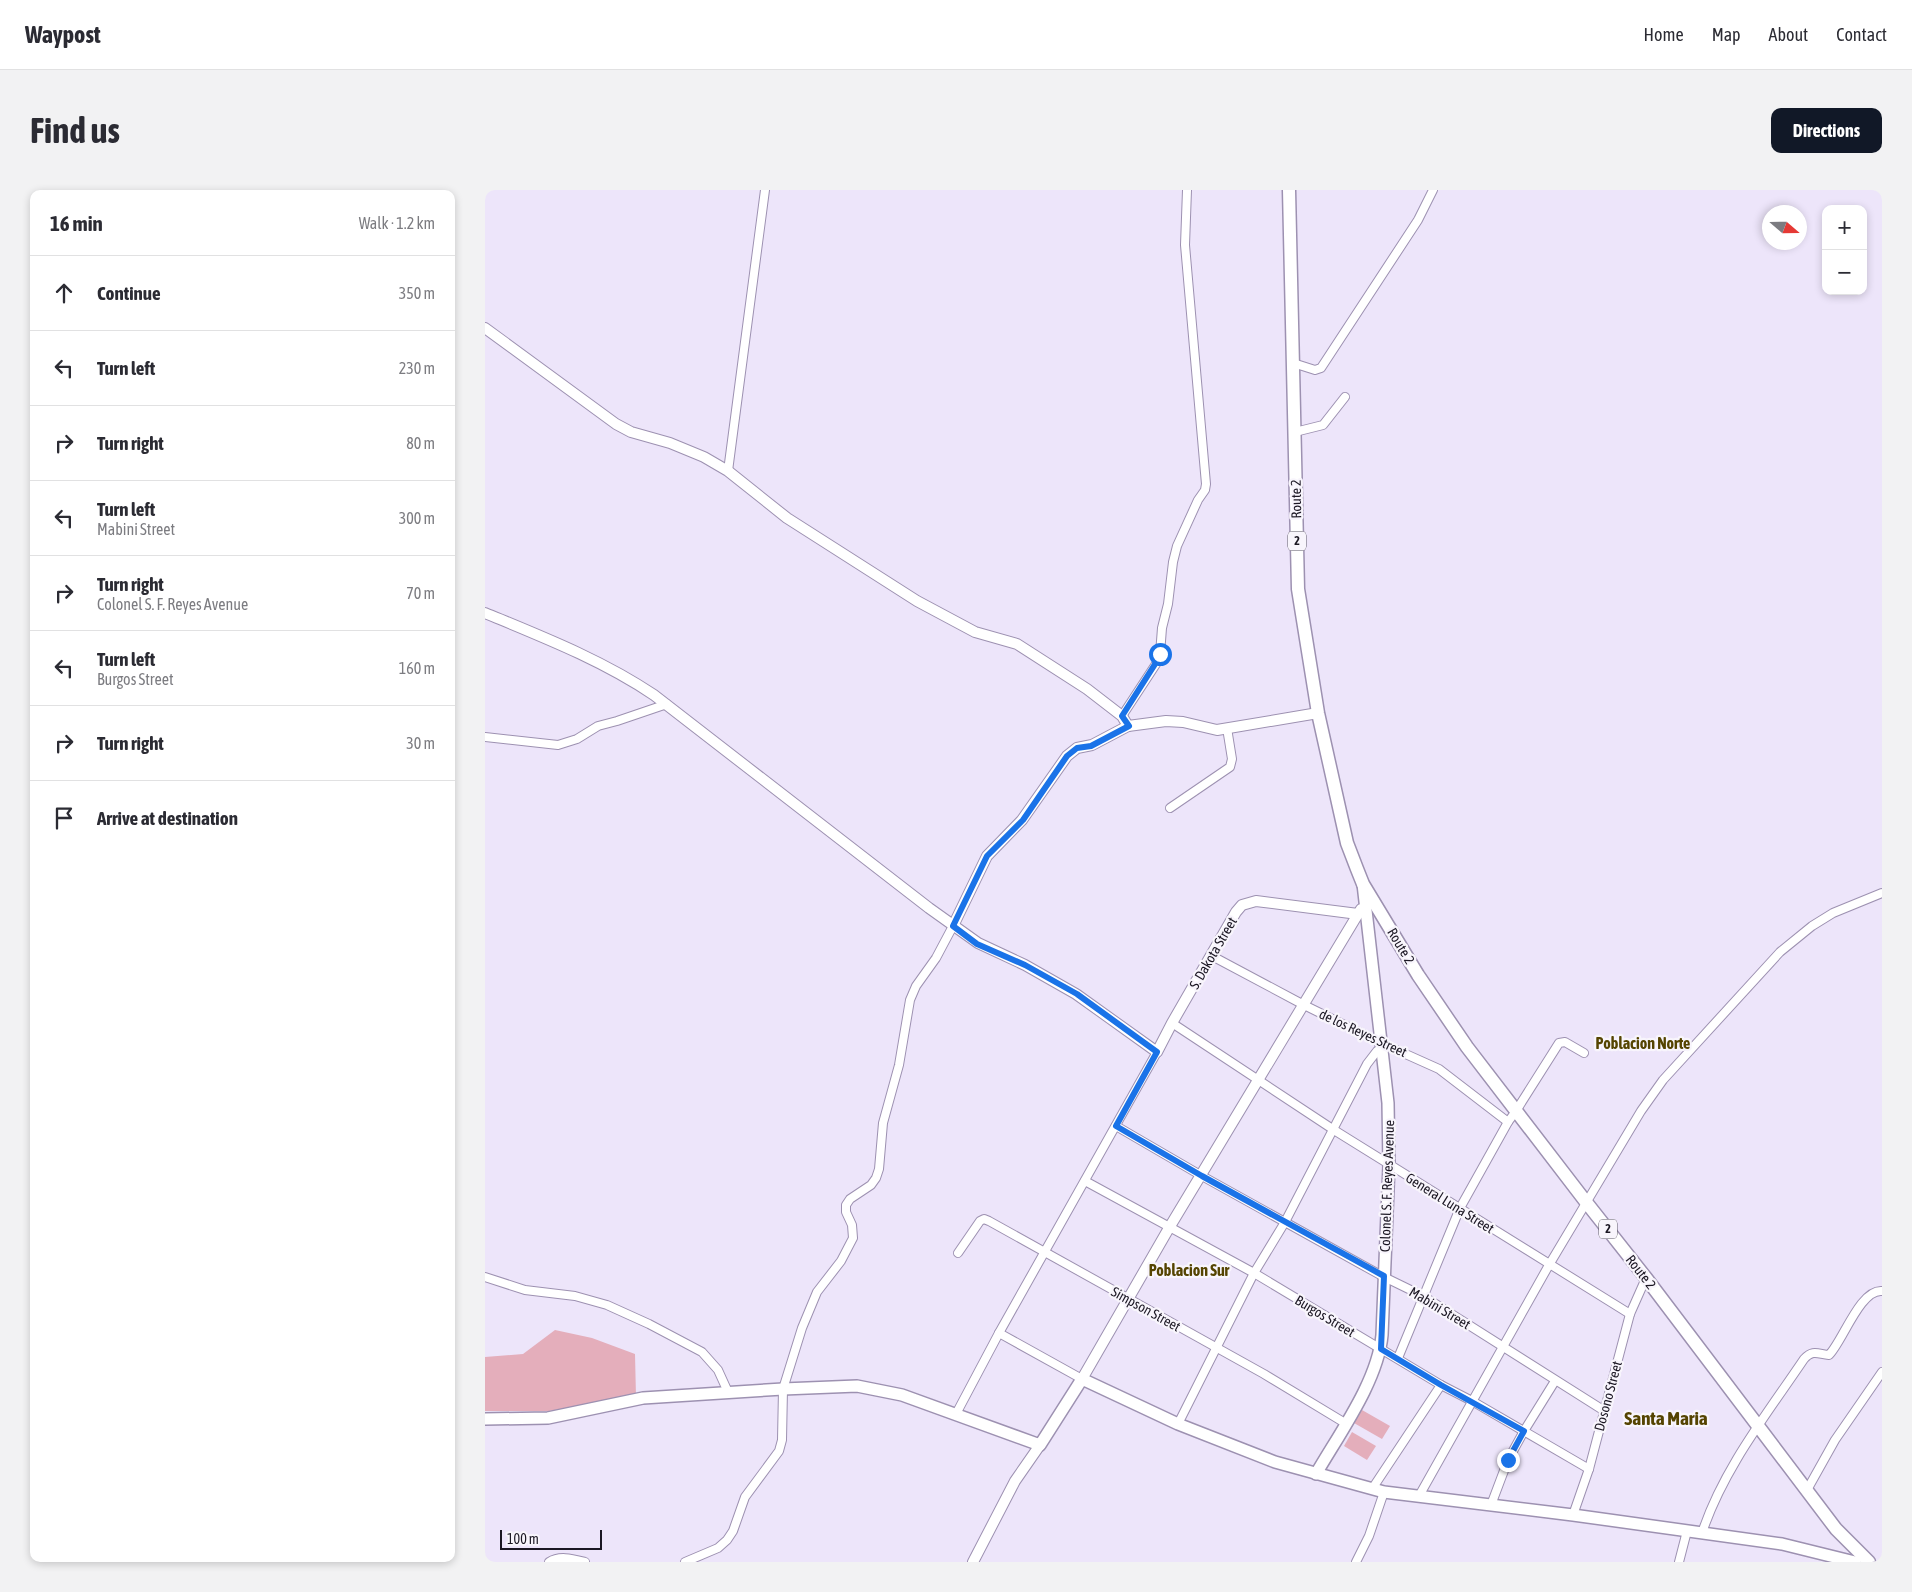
<!DOCTYPE html>
<meta charset="utf-8">
<style>
body{margin:0;font-family:"Asap Condensed",sans-serif;background:#f2f2f3;color:#2b2b33}
.controls{position:absolute;right:15px;top:15px;display:grid;overflow:hidden;border-radius:10px;box-shadow:0 2px 8px #0003}
.controls button{width:45px;height:45px;display:grid;place-items:center;padding:0;border:0;border-bottom:1px solid #e1e1e2;background:#fff;color:#2b2b33;font:25px sans-serif}
.compass{position:absolute;left:1277px;top:15px;width:45px;height:45px;border-radius:50%;background:#fff;box-shadow:0 2px 8px #0003;rotate:110deg}
.scale{position:absolute;left:15px;bottom:12px;width:102px;box-sizing:border-box;padding-left:5px;border:2px solid #1b1723;border-top:0;font-size:14px;line-height:18px;white-space:nowrap;color:#1b1723;-webkit-text-stroke:4px #f8f5fc;paint-order:stroke}
.stop{position:absolute;width:15px;height:15px;margin:-11px;border:4px solid #1a73e8;border-radius:50%;background:#fff}
.stop.end{background:#1a73e8;border-color:#fff;box-shadow:0 1px 5px #0008}
.list{margin:0;padding:0;list-style:none}
h2{display:flex;justify-content:space-between;align-items:center;height:65px;margin:0;padding:0 20px;font-size:21px}
h2 small{font-size:16px;font-weight:400;color:#7c7c81}
.list li{display:grid;grid-template-columns:32px 1fr auto;gap:15px;align-items:center;box-sizing:border-box;height:75px;padding:0 20px;border-top:1px solid #e1e1e2}
.list b{display:block;font-size:19px;white-space:nowrap}
.list p{margin:0;font-size:16px;white-space:nowrap;color:#7c7c81}
.list em{font-size:16px;font-style:normal;color:#7c7c81}
.icon{flex:none;width:28px;height:28px;fill:none;stroke:currentColor;stroke-width:2;stroke-linecap:round;stroke-linejoin:round}
.map{position:relative;flex:none;width:1397px;height:1372px;overflow:hidden;border-radius:10px}
header{display:flex;align-items:center;gap:30px;box-sizing:border-box;height:70px;padding:0 25px;background:#fff;border-bottom:1px solid #e1e1e2}
header strong{font-size:24px}
nav{display:flex;gap:28px;margin-inline-start:auto;font-size:18px}
.intro{display:flex;align-items:center;justify-content:space-between;box-sizing:border-box;height:120px;padding:0 30px}
h1{margin:0;font-size:35px}
.button{padding:12px 22px;border-radius:10px;background:#111827;color:#fff;font-size:18px;font-weight:700}
main{display:flex;gap:30px;padding:0 30px}
aside{flex:1;background:#fff;border-radius:10px;box-shadow:0 2px 8px #0003}
.map>svg:first-child{display:block}
</style>
<header>
<strong>Waypost</strong>
<nav><a>Home</a><a>Map</a><a>About</a><a>Contact</a></nav>
</header>
<div class="intro"><h1>Find us</h1><a class="button">Directions</a></div>
<main>
<aside>
<h2>16 min<small>Walk · 1.2 km</small></h2>
<ul class="list">
<li><svg class="icon" aria-label="ahead" viewBox="0 0 24 24"><path d="M12 20V5M6 11l6-6 6 6"/></svg><div><b>Continue</b></div><em>350 m</em></li>
<li><svg class="icon" aria-label="left" viewBox="0 0 24 24"><path d="M17 20v-9H6M10 6l-5 5 5 5"/></svg><div><b>Turn left</b></div><em>230 m</em></li>
<li><svg class="icon" aria-label="right" viewBox="0 0 24 24"><path d="M7 20v-9h11M14 6l5 5-5 5"/></svg><div><b>Turn right</b></div><em>80 m</em></li>
<li><svg class="icon" aria-label="left" viewBox="0 0 24 24"><path d="M17 20v-9H6M10 6l-5 5 5 5"/></svg><div><b>Turn left</b><p>Mabini Street</p></div><em>300 m</em></li>
<li><svg class="icon" aria-label="right" viewBox="0 0 24 24"><path d="M7 20v-9h11M14 6l5 5-5 5"/></svg><div><b>Turn right</b><p>Colonel S. F. Reyes Avenue</p></div><em>70 m</em></li>
<li><svg class="icon" aria-label="left" viewBox="0 0 24 24"><path d="M17 20v-9H6M10 6l-5 5 5 5"/></svg><div><b>Turn left</b><p>Burgos Street</p></div><em>160 m</em></li>
<li><svg class="icon" aria-label="right" viewBox="0 0 24 24"><path d="M7 20v-9h11M14 6l5 5-5 5"/></svg><div><b>Turn right</b></div><em>30 m</em></li>
<li><svg class="icon" aria-label="arrive" viewBox="0 0 24 24"><path d="M6 21V4h12l-3 4 3 4H6"/></svg><div><b>Arrive at destination</b></div></li>
</ul>
</aside>
<div class="map">
<svg width="1397" height="1372" viewBox="0 0 1397 1372">
<rect width="100%" height="100%" fill="#ede5fa"/>
<!-- green -->
<g fill="#e4aebb">
<path d="M70 1140 107 1148 150 1164 151 1207 64 1221H0V1167L38 1164Z"/>
<path d="M877 1220 905 1236 897 1249 869 1233Z"/>
<path d="M867 1242 891 1256 882 1270 859 1256Z"/>
</g>
<g fill="none" stroke-linecap="round" stroke-linejoin="round">
<defs>
<g id="minor">
<path d="M808 173 830 180 836 178 933 30 948 0"/>
<path d="M810 242 838 235 860 207"/>
<path d="M243 281 280 0"/>
<path d="M637 526 673 471 675 464 677 438 683 414 688 372 692 356 713 310 720 300 721 294 700 55 702 0"/>
<path d="M0 547 73 555 92 549 113 536 132 531 182 514"/>
<path d="M685 618 745 577 747 569 742 538"/>
<path d="M727 766 819 815 896 853 954 879 1023 932"/>
<path d="M687 833 849 940 1145 1124"/>
<path d="M631 936 717 986 899 1087 938 1106 1118 1220"/>
<path d="M600 991 769 1083 956 1195 987 1211 1104 1279"/>
<path d="M473 1063 495 1031 499 1029 504 1031 779 1184 860 1233"/>
<path d="M0 1087 40 1100 90 1106 122 1115 164 1134 217 1162 233 1180 243 1202"/>
<path d="M514 1143 597 1189"/>
<path d="M913 1168 975 1018 1023 932 1031 921 1074 853 1080 852 1099 863"/>
<path d="M471 1224 514 1143 672 862"/>
<path d="M693 1234 769 1083 800 1032 882 874 892 861 897 857"/>
<path d="M887 1299 956 1195"/>
<path d="M1322 1300 1350 1250 1397 1182"/>
<path d="M934 1306 1064 1075 1156 921 1178 890 1295 762 1327 736 1348 723 1397 703"/>
<path d="M1006 1315 1023 1270 1039 1241 1070 1191"/>
<path d="M1088 1325 1104 1279 1145 1124 1161 1088"/>
<path d="M1217 1343C1238 1279 1282 1224 1319 1169 1328 1159 1333 1164 1344 1165 1358 1151 1375 1099 1397 1101"/>
<path d="M64 1372C75 1365 88 1369 100 1372"/>
<path d="M200 1372 233 1358 242 1350 248 1341 260 1307 294 1261 297 1250 298 1199 317 1138 332 1102 356 1071 368 1048 367 1035 361 1022V1015L365 1009 386 995 391 988 394 979 398 933 414 875 425 810 431 796 451 768 468 736"/>
<path d="M871 1372 884 1346 899 1302"/>
<path d="M1194 1372 1202 1341"/>
</g>
<g id="tertiary">
<path d="M0 138 131 234 146 242 185 253 219 267 243 281 302 328 432 411 490 442 532 454 602 499 637 526 643 536"/>
<path d="M0 423C58 447 117 470 169 505L444 718 493 753 540 775 591 804 672 862 687 833 751 722 757 715 771 711 873 724"/>
<path d="M468 736 502 666 537 630 582 566 592 558 607 555 643 536 681 531 698 532 732 540 833 523"/>
<path d="M597 1189 684 1038 876 719"/>
<path d="M488 1372 530 1291 555 1255"/>
</g>
<g id="secondary">
<path d="M0 1229 63 1228 158 1208 298 1199 372 1196 417 1205 555 1255 597 1189 693 1234 790 1272 899 1302 1088 1325 1297 1354 1370 1372"/>
<path d="M831 1284C854 1244 893 1191 897 1145L904 975 903 913 878 694"/>
</g>
<path id="trunk" d="M804 0 813 399 833 523 862 653 872 679 878 694 933 785 982 857 1101 1012 1161 1088 1351 1339 1384 1372"/>
</defs>
<!-- minor casing -->
<use href="#minor" stroke="#9d91b1" stroke-width="10"/>
<!-- tertiary casing -->
<use href="#tertiary" stroke="#9d91b1" stroke-width="12"/>
<!-- secondary casing -->
<use href="#secondary" stroke="#9d91b1" stroke-width="14"/>
<!-- trunk casing -->
<use href="#trunk" stroke="#9d91b1" stroke-width="15"/>
<!-- minor -->
<use href="#minor" stroke="#fff" stroke-width="8"/>
<!-- tertiary -->
<use href="#tertiary" stroke="#fff" stroke-width="10"/>
<!-- secondary -->
<use href="#secondary" stroke="#fff" stroke-width="11"/>
<!-- trunk -->
<use href="#trunk" stroke="#fff" stroke-width="12"/>
</g>
<g fill="none" stroke-linecap="round" stroke-linejoin="round">
<!-- route -->
<path stroke="#1a73e8" stroke-width="6" d="M675 464 672 471 637 526 644 536 606 556 592 558 582 566 538 630 502 666 468 736 492 754 540 775 592 804 672 862 631 936 717 986 899 1086 896 1159 956 1195 1039 1241 1023 1270"/>
</g>
<g text-anchor="middle" stroke-width="4.5" stroke-linejoin="round" paint-order="stroke">
<!-- shield labels -->
<g fill="#f8f5fc" stroke="#5d5a64" stroke-width="1">
<rect x="803" y="341.5" width="18" height="19" rx="4"/>
<rect x="1114" y="1029.5" width="18" height="19" rx="4"/>
</g>
<g font-size="12" font-weight="bold" fill="#1b1723">
<text x="812" y="355">2</text>
<text x="1123" y="1043">2</text>
</g>
<!-- street labels -->
<g font-size="14" fill="#1b1723" stroke="#f8f5fc">
<text transform="translate(811 309) rotate(-91)" y="5">Route 2</text>
<text transform="translate(916 756) rotate(59)" y="5">Route 2</text>
<text transform="translate(728 763) rotate(-60)" y="5">S. Dakota Street</text>
<text transform="translate(878 843) rotate(25)" y="5">de los Reyes Street</text>
<text transform="translate(902 996) rotate(-88)" y="5">Colonel S. F. Reyes Avenue</text>
<text transform="translate(965 1013) rotate(32)" y="5">General Luna Street</text>
<text transform="translate(1156 1082) rotate(52)" y="5">Route 2</text>
<text transform="translate(955 1118) rotate(31)" y="5">Mabini Street</text>
<text transform="translate(661 1119) rotate(29)" y="5">Simpson Street</text>
<text transform="translate(840 1126) rotate(31)" y="5">Burgos Street</text>
<text transform="translate(1123 1206) rotate(-75)" y="5">Dosono Street</text>
</g>
<!-- quarter labels -->
<g font-size="16" font-weight="bold" fill="#554401" stroke="#f8f5fc">
<text x="1158" y="859">Poblacion Norte</text>
<text x="704" y="1086">Poblacion Sur</text>
</g>
<!-- district labels -->
<g font-size="19" font-weight="bold" fill="#554401" stroke="#f8f5fc">
<text x="1181" y="1235">Santa Maria</text>
</g>
</g>
</svg>
<div class="controls">
<button>+</button>
<button>−</button>
</div>
<svg class="compass" viewBox="-18 -18 36 36"><path d="M0-13l5 13h-10z" fill="#e53935"/><path d="M0 13l5-13h-10z" fill="#7c7c81"/></svg>
<div class="scale">100 m</div>
<div class="stop" style="left:675px;top:464px"></div>
<div class="stop end" style="left:1023px;top:1270px"></div>
</div>
</main>
